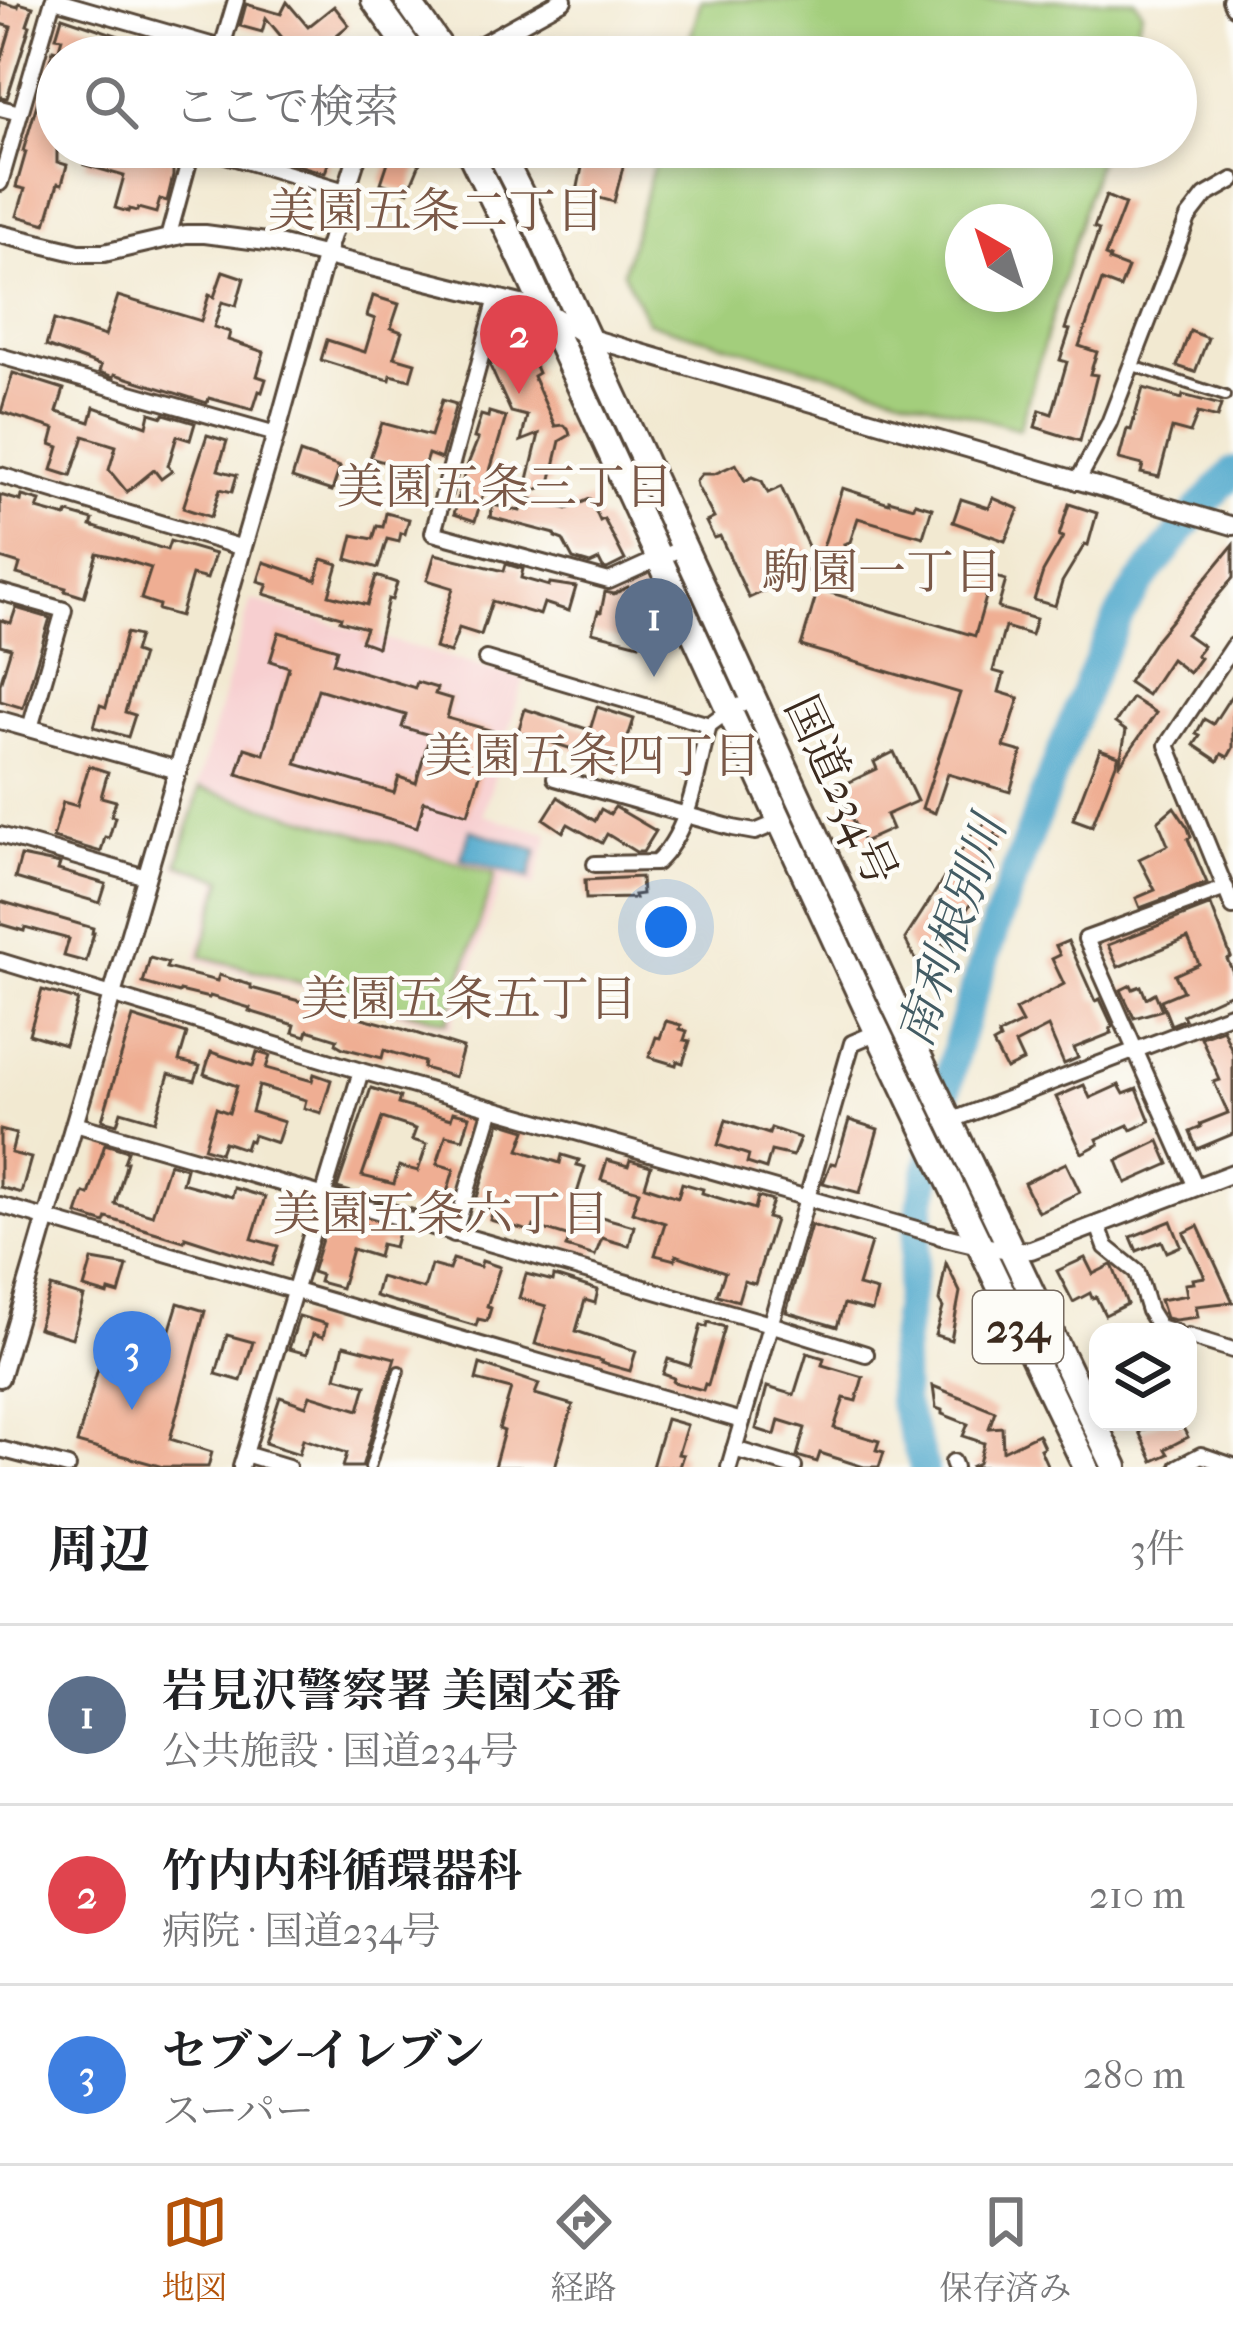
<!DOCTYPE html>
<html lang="ja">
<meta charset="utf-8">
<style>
body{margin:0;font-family:"IM FELL French Canon","Noto Serif JP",serif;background:#f2f2f2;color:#202124}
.controls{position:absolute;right:36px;bottom:36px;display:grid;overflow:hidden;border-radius:24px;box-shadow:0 6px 18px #0003}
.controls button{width:108px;height:108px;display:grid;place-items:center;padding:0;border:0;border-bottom:3px solid #e0e0e0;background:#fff;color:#202124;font:60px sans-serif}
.compass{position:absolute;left:945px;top:204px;width:108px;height:108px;border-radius:50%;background:#fff;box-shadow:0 6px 18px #0003;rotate:321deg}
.you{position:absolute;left:666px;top:927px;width:42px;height:42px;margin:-30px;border:9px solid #fff;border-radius:50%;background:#1a73e8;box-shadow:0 0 0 18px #1a73e833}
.badge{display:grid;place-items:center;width:78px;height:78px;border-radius:50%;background:#b45309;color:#fff;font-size:39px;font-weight:700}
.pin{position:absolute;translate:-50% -99px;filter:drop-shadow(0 3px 6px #0008)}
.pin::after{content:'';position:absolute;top:63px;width:42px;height:36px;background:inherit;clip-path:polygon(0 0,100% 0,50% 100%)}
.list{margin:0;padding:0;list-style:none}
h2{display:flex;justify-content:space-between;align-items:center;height:156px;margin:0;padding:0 48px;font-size:51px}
h2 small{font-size:39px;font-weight:400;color:#757577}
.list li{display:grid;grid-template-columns:78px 1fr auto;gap:36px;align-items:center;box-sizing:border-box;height:180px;padding:0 48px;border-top:3px solid #e0e0e0}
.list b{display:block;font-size:45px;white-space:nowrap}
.list p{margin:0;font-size:39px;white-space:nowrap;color:#757577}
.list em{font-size:39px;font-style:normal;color:#757577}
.icon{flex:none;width:66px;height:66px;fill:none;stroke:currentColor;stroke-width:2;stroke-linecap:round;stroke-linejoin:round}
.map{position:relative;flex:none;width:1233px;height:1467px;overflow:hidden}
.search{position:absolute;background:#fff;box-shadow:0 6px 18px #0003;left:36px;right:36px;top:36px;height:132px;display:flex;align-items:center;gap:30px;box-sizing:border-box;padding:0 42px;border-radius:66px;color:#757577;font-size:45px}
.sheet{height:696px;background:#fff}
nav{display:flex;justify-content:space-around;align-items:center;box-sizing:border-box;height:168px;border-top:3px solid #e0e0e0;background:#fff;font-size:33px;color:#757577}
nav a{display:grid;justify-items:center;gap:6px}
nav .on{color:#b45309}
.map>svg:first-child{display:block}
</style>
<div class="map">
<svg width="1233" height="1467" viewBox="0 0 1233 1467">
<rect width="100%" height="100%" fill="#fdfcf7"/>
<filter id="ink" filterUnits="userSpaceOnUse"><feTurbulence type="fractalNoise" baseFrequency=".00833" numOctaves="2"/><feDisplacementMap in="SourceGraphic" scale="24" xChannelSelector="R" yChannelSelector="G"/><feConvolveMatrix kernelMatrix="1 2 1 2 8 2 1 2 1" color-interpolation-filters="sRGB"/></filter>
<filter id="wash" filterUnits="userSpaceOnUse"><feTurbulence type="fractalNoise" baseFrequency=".004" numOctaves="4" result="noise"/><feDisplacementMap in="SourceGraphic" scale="48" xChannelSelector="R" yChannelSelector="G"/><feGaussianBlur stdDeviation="2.7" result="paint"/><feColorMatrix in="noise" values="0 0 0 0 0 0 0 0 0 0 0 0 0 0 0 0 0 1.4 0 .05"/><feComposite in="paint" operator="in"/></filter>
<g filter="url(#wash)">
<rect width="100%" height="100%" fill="#f2e9d1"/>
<!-- built -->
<path fill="#f7cfd0" d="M251 600 524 679 483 815 549 834 534 886 503 878 451 1028 195 960 218 880 174 867Z"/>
<!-- green -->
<g fill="#a3ce7b" stroke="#6f7c4c" stroke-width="3" fill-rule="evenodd">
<path d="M701 0H1135L1142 12 1128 57H685Z"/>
<path d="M659 147H1102L1019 429 648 322 623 272ZM1035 222V294H963V222Z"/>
<path d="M200 788 495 874 447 1022 201 956 223 879 178 864Z"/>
</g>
<!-- water -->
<path fill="#4fa8cc" stroke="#456975" stroke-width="3" d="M470 830 537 850 529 878 461 859Z"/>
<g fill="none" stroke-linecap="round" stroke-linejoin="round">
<!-- river -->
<path stroke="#4fa8cc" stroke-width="30" d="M924 1467 902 1401 901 1354 922 1200 958 1040 996 924 1052 775 1093 672 1120 614 1140 583 1199 509 1233 472"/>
</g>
<g id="blocks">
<!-- building -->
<g fill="#efae93" fill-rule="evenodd">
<path d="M0 2 18 7 19 3 33 7 27 25 30 26 7 98 0 97V64L11 27 0 24Z"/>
<path d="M287 2 308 27 334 6 349 25 310 57H298L266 18 262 32 240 26 246 4 281 14Z"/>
<path d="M62 17 125 38 120 57 107 54 106 57H57V162L67 165 62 184 58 183 46 224 17 216 25 189 16 187 26 152 23 151 53 50 57 51V55L62 38 56 37Z"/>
<path d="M90 147H109L138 155V150H173V176L167 201 160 199 156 213 138 208 137 211 129 209 128 212 115 208 124 176 85 165Z"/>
<path d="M247 147H319L332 151 325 173 246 150Z"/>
<path d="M586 147H628L614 202 577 192Z"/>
<path d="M381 150 420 163 408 192 381 183 388 162Z"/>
<path d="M1106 196 1125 204 1105 256 1110 258 1109 261 1128 268 1120 288 1102 281 1079 346 1097 352 1090 374 1097 375 1080 441 1035 427 1040 410 1052 414 1067 362 1060 360 1070 330 1065 329 1099 230 1094 228Z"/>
<path d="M223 271 244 278 236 306 222 302 214 327 230 332 228 340 264 352 257 376 266 379 262 392 259 391 253 410 209 398 207 403 115 374 114 377 99 372 101 366 46 346 54 320 105 336 118 296 201 321 209 295 214 297Z"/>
<path d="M373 296 399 304 391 328 402 332 394 357 415 363 410 380 391 375 390 380 369 375 321 360 327 340 365 352 375 319 367 316Z"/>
<path d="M505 313 513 315 538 373 533 376 555 426 563 425 568 428 570 435 560 441 550 483 524 496 539 434 521 441 527 416 511 412 490 366 494 353 503 349 509 339Z"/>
<path d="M1190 331 1208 338 1195 372 1177 366Z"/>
<path d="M13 373 64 389 57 412 90 422 94 407 147 426 150 413 163 417 164 414 195 423 190 440 177 436 168 466 172 471 161 479 154 470 127 492 109 470 116 446 84 436 71 476 52 470 59 447 51 444 55 429 1 412Z"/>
<path d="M1143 388 1182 399 1183 395 1221 405 1217 418 1198 413 1190 433 1172 428 1159 477 1141 473 1143 465 1119 459 1127 429 1131 430Z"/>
<path d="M442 400 456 404 441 459 428 454 422 473 370 458 382 423 431 436Z"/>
<path d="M489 412 506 417 475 521 454 514 466 469 478 439 474 438 481 415 488 417Z"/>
<path d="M207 435 227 441 218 470 237 475 232 492 220 489 211 517 183 508Z"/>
<path d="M300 453 340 467 332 491 292 478Z"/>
<path d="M736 464 745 481 752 477 762 481 768 493 781 487 817 566 842 488 889 503V500L914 507 915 503 932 508 923 537 858 518 850 542 844 544 851 561 839 566 834 558 749 598 720 536 714 538 706 522 714 518 697 486 696 481 702 474H714Z"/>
<path d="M0 495 21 501 22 496 40 501 37 509 66 517 68 513 93 520 91 526 167 550 170 541 215 554 207 579 192 575 180 616 158 610 159 605 141 599 151 568 115 557 97 553 84 597 65 591 66 588 17 574 20 564 0 558Z"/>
<path d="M524 497 567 509 590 499 600 521 604 519 625 560 607 569 603 568 599 560 590 564 573 559 563 540 555 537V534L490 517 493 505 520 511Z"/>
<path d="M993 498 1019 509 1005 541 953 522 961 499 989 508Z"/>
<path d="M1069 504 1097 513 1088 545 1085 544 1062 582 1055 606 1034 600 1043 572 1063 537 1059 536Z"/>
<path d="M386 513 409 519 405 534 401 533 399 542 387 539 378 568 347 559 353 535 373 539 377 526 383 527Z"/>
<path d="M1233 545V578L1186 634 1203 646 1196 655 1200 658 1189 673 1171 659 1147 695 1128 682 1157 638Z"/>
<path d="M435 554 504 571 506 564 523 569 521 578 549 586 550 583 576 587 569 611 544 603 540 615 492 601 481 635 459 628 450 653 435 648 453 588 427 580Z"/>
<path d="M322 559 338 564 329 595 367 605 376 576 397 583 392 600 388 599 377 647 361 641 366 628 340 621 341 617 264 594 268 584 258 581 264 562 316 580Z"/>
<path d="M992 576 1006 580 998 608 1036 619 1031 635 1005 627 993 671 1004 674 999 692 1019 698 1004 747 1022 752 1010 792 948 774 935 813 922 808 960 693 801 646 818 589 975 636Z"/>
<path d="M641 585 649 607 639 644 592 632 598 611 601 612 605 592 614 594 628 587 630 590Z"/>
<path d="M16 608 50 618 23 708 0 701V684L11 648 0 645V620L11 623Z"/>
<path d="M279 632 337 649 333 663 415 688 417 682 437 688 435 694 452 699 447 718 493 731 468 814 424 801 417 827 237 774 245 748 264 754 289 667 270 661ZM318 689 406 715 402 727 430 735 416 783 399 777 394 793 296 764Z"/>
<path d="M126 633 139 636 134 652 142 655 125 712 135 715 128 737 94 727 100 705 106 707Z"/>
<path d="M1233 693V748L1228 757 1222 754 1218 761 1194 745 1200 736 1196 734 1204 719 1213 724Z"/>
<path d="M1132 698 1156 713 1119 766 1126 731 1115 723Z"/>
<path d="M597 707 634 719 618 768 600 762 601 758 518 732 525 709 590 730Z"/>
<path d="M1100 749 1119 756 1092 826 1073 819Z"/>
<path d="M894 752 917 801 886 815 892 829 863 842 837 788 877 769 874 762Z"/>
<path d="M89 766 108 772 101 797 116 801 111 816 115 817 109 838 105 837 101 852 53 838 63 802 77 806Z"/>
<path d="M558 797 595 821 601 809 610 814 615 807 656 831 643 852H636L607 834 602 843 568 824 563 832 544 819Z"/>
<path d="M1174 807 1188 828 1191 837 1188 839 1207 883 1140 908 1136 898 1155 890 1139 859 1168 845 1158 821Z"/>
<path d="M989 817 1001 825 994 836 1000 839 964 894 973 900 960 920 964 927 951 948 936 939 919 966 905 939 978 825 982 827Z"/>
<path d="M21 856 60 864 58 870 106 884 100 903 15 878Z"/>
<path d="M641 877 642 894 634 895 635 898 586 899 585 880Z"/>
<path d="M0 901 93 928 92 933H94L86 962 64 956 69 939 25 927 24 931 0 924Z"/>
<path d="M1211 905 1231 957 1227 959 1233 972V992L1183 1015 1185 1019 1171 1025 1161 1000 1183 991 1175 975 1199 964 1188 938 1118 967 1108 945Z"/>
<path d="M1068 941 1095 1001 1100 999 1113 1027 1110 1029 1112 1033 1074 1048 1078 1058 1064 1064 1048 1027 1015 1044 1023 1061 1006 1069 993 1044 1000 1040 998 1035 1022 1023 1015 1010 1064 984 1052 959 1060 955 1056 946Z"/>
<path d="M150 958 168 963 166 968 217 981 219 975 251 985V988L396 1027 463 1048 455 1077 423 1068 424 1062 384 1050 382 1058 343 1048 336 1044 337 1039 308 1030 306 1036 293 1032 295 1025 249 1011 250 1008 210 996 209 998 180 991 179 993 143 983Z"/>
<path d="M1131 985 1133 989 1141 986 1146 998 1155 993 1162 1010 1134 1018 1121 990Z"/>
<path d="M42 990 78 1000 65 1045 29 1034Z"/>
<path d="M133 1017 187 1034 179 1061 200 1066 195 1081 169 1074 155 1121 121 1111 117 1124 102 1120Z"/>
<path d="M666 1021 681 1025 680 1029 687 1031 684 1040 690 1041 683 1063 677 1061 676 1065 649 1057 656 1037 660 1038Z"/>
<path d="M1223 1029 1233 1053V1134L1197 1149 1190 1132 1201 1127 1200 1124 1228 1113 1214 1082 1220 1080 1201 1037Z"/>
<path d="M211 1052 253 1066 257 1052 270 1056 266 1068 312 1081 314 1074 331 1080 321 1113 304 1108 306 1100 259 1086 252 1112 284 1122 277 1143 253 1135 251 1141 248 1140 245 1149 224 1142 220 1153 204 1148 216 1108 229 1113 237 1086 204 1074Z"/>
<path d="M1084 1085 1090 1098 1119 1085 1124 1094 1137 1089 1150 1121 1131 1130 1128 1125 1097 1139 1099 1144 1082 1153 1056 1097Z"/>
<path d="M371 1088 400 1097 398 1104 451 1119 453 1112 470 1116 463 1139 446 1135 437 1164 454 1169 440 1217 337 1188ZM382 1118 416 1129 412 1140 427 1144 418 1171 399 1166 394 1184 362 1176Z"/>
<path d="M726 1120 769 1134 771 1128 800 1138 793 1156 771 1151 766 1169 747 1163 749 1155 718 1145Z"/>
<path d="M849 1120 878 1129 860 1193 823 1183 831 1163 836 1164Z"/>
<path d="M500 1122 526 1130 519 1150 560 1163 562 1155 579 1160 577 1165 585 1167 574 1203 589 1208 587 1213 634 1226 629 1246 602 1238 595 1256 566 1247 570 1237 534 1226 532 1232 490 1220 493 1210 475 1204Z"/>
<path d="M0 1130 16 1134 11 1153 31 1158 21 1193 0 1187Z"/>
<path d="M1159 1141 1169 1164 1126 1183 1117 1161Z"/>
<path d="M105 1144 128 1151 124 1162H127L115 1204 152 1215 169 1163 186 1168 182 1183 232 1197 234 1188 265 1197 252 1239 278 1246 272 1265 185 1237 184 1241 107 1218 105 1223 77 1214 84 1193 89 1195Z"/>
<path d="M607 1160 628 1166 630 1160 651 1166 645 1186 678 1197 682 1183 703 1189 702 1193 755 1209 758 1197 773 1201 767 1218 775 1220 755 1284 744 1281 738 1301 717 1295 725 1272 676 1255 675 1260 655 1255 665 1223 632 1212 639 1191 601 1180Z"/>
<path d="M1066 1163 1080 1192 1038 1212 1024 1183Z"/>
<path d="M330 1213 365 1225 381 1228 383 1224 399 1229 394 1247 381 1244 378 1257 352 1249 341 1288 319 1282 321 1275 312 1272Z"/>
<path d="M1171 1221 1181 1246 1167 1252 1162 1241 1137 1251 1131 1237Z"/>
<path d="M811 1225 871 1243 858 1286 877 1291 872 1311 844 1304 837 1327 786 1312Z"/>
<path d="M1198 1226 1233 1302 1196 1306 1198 1317 1175 1320 1166 1318 1160 1300 1187 1295 1185 1284 1194 1283 1193 1279 1205 1277 1184 1233Z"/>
<path d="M1085 1258 1093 1274 1111 1265 1113 1267 1127 1304 1105 1315 1096 1297 1092 1298 1090 1293 1073 1302 1057 1271Z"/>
<path d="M453 1259 480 1267 482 1261 500 1267 487 1306 491 1308 487 1321 478 1319 476 1326 375 1296 380 1277 424 1289 431 1265 449 1270Z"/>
<path d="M92 1260 127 1266 119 1294 109 1291 108 1295 84 1288Z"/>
<path d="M946 1263 960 1292 951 1340 935 1335 943 1308 939 1301Z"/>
<path d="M526 1274 553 1281 554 1276 598 1290 595 1303 585 1300 576 1331 636 1351 630 1371 601 1363 602 1361 535 1344 546 1306 519 1298Z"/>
<path d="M51 1287 84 1297 72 1338 38 1328Z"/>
<path d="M178 1303 205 1311 170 1439 212 1452 208 1467H163L77 1443 102 1354 158 1369Z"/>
<path d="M299 1316 326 1324 323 1337 313 1334 307 1354 289 1349Z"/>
<path d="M708 1322 725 1327 708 1385 705 1384 703 1390 673 1382 674 1378 663 1374 668 1359 690 1366 701 1325 707 1327Z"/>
<path d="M227 1335 253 1342 241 1381 216 1374Z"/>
<path d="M344 1345 395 1358 362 1467H343L347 1453 303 1439 299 1454 265 1443 280 1397 306 1406 310 1395 359 1410 366 1385 336 1377Z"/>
<path d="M807 1353 824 1358 822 1365 863 1377 856 1401 844 1398 834 1428 879 1441 876 1450 884 1452 879 1467H864L820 1453 817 1462 797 1456 805 1428 779 1420 775 1435 756 1429 767 1387 794 1395Z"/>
<path d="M480 1364 539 1384 535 1394 573 1405 555 1467H494L504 1431 499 1429 511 1389 476 1380Z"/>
<path d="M933 1386 995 1411 989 1428 1002 1427 1003 1451 1038 1434 1044 1447 1040 1449 1048 1467H970L979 1463 984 1443 963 1436 968 1424 942 1414V1410L936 1408Z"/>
<path d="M666 1419 687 1425 678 1454 683 1455 679 1467H652Z"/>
<path d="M1161 1422H1180L1188 1437 1165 1449 1168 1454 1153 1461 1139 1432Z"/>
</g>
</g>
</g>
<g filter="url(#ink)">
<use href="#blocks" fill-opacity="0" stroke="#564739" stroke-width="3"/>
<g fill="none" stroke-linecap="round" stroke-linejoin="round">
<defs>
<g id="service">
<path d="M1133 366 1225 396"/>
<path d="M370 1467 399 1371"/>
</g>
<g id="minor">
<path d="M54 0 253 57"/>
<path d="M1230 0 1233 7"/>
<path d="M219 57 236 0"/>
<path d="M0 108 20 113"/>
<path d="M199 147 345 191"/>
<path d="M0 183 53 0"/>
<path d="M168 238 193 147"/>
<path d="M497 298 433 533 609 581 684 547"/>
<path d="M0 356 276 434"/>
<path d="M0 475 243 548"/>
<path d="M1077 482 1109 423 1188 218 1205 196 1233 180"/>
<path d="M0 592 64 610 30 728"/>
<path d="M1233 646 1167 745 1233 907"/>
<path d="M486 659 709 725 728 711 754 699"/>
<path d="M555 778 733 828 755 832 784 820"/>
<path d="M0 835 146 877"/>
<path d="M595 864 656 863C691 831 697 769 709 725"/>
<path d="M0 961 361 1071 941 1236"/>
<path d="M950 1121 1233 1013"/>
<path d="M75 1124 770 1324 866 1354"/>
<path d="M1196 1187 1086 939 1226 888"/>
<path d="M0 1205 742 1421"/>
<path d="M1098 1225 1106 1247 1137 1272 1149 1311 1159 1327 1175 1332"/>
<path d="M454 1234 492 1108"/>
<path d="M1188 1336 1233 1350"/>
<path d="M0 1449 68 1467"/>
<path d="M734 1449 794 1467"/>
<path d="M245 1454 288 1467"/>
<path d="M953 1462 955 1467"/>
<path d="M241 1467 361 1071"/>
<path d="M729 1467 852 1043 882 1030"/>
<path d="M1178 1467 1201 1455 1233 1466"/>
</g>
<g id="tertiary">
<path d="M460 57 563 0"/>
<path d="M0 234 79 253H104L186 234H205L274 243 545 310 587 337 1233 526"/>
<path d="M0 720 178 770"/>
<path d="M941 1236C972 1243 999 1252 1031 1250L1233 1173"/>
<path d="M0 1378 276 434 326 254 360 147"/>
</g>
<g id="trunk">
<path d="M374 0 415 57"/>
<path d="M407 0 447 57"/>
<path d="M467 147 506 226 869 1014 1086 1467"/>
<path d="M497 147 528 208 893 1002 1115 1467"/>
</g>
</defs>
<!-- service casing -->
<use href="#service" stroke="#564739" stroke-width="14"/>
<!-- minor casing -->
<use href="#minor" stroke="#564739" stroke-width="20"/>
<!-- tertiary casing -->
<use href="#tertiary" stroke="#564739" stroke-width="22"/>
<!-- trunk casing -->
<use href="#trunk" stroke="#564739" stroke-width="30"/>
<!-- service -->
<use href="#service" stroke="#fff" stroke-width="8"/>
<!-- minor -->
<use href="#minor" stroke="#fff" stroke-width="14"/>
<!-- tertiary -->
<use href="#tertiary" stroke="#fff" stroke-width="16"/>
<!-- trunk -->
<use href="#trunk" stroke="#fff" stroke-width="24"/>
</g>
</g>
<g text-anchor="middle" stroke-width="9" stroke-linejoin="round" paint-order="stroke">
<!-- shield labels -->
<rect fill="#fdfcf7" stroke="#75695f" stroke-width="3" x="973" y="1291" width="90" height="72" rx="9"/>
<g font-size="42" font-weight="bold" fill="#3b2a1e">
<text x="1018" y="1342">234</text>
</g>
<!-- street labels -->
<g font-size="45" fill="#3b2a1e" stroke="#fdfcf7">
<text transform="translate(842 790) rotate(65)" y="16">国道234号</text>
</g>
<!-- neighbourhood labels -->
<g font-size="48" fill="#7a5847" stroke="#fdfcf7">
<text x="436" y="227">美園五条二丁目</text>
<text x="505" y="503">美園五条三丁目</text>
<text x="882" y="588">駒園一丁目</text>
<text x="593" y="772">美園五条四丁目</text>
<text x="469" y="1015">美園五条五丁目</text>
<text x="441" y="1230">美園五条六丁目</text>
</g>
<!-- water labels -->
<g font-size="48" font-style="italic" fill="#435c64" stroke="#fdfcf7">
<text transform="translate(951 931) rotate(-71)" y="17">南利根別川</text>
</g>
</g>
</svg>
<div class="controls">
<button><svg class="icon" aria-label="layers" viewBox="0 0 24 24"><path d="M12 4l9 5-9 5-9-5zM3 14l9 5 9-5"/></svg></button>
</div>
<svg class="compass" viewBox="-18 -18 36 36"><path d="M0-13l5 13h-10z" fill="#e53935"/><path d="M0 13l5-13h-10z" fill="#757577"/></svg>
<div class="you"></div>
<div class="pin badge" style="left:654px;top:677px;background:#5c6f8a">1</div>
<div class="pin badge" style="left:519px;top:394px;background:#e0444e">2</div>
<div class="pin badge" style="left:132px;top:1410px;background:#3f7fe0">3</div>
<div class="search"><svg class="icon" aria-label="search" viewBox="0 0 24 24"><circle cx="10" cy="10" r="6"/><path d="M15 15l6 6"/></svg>ここで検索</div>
</div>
<section class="sheet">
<h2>周辺<small>3件</small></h2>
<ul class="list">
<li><span class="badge" style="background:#5c6f8a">1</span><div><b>岩見沢警察署 美園交番</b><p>公共施設 · 国道234号</p></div><em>100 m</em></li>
<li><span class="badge" style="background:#e0444e">2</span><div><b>竹内内科循環器科</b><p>病院 · 国道234号</p></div><em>210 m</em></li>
<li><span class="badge" style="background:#3f7fe0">3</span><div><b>セブン-イレブン</b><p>スーパー</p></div><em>280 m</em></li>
</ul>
</section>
<nav>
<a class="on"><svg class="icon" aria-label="map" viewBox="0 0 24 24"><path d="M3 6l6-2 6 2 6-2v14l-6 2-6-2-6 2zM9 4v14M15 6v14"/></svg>地図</a>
<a><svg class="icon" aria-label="directions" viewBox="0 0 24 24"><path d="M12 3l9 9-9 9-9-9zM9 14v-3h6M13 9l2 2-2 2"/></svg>経路</a>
<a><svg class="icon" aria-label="saved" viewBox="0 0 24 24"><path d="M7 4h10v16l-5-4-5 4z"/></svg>保存済み</a>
</nav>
